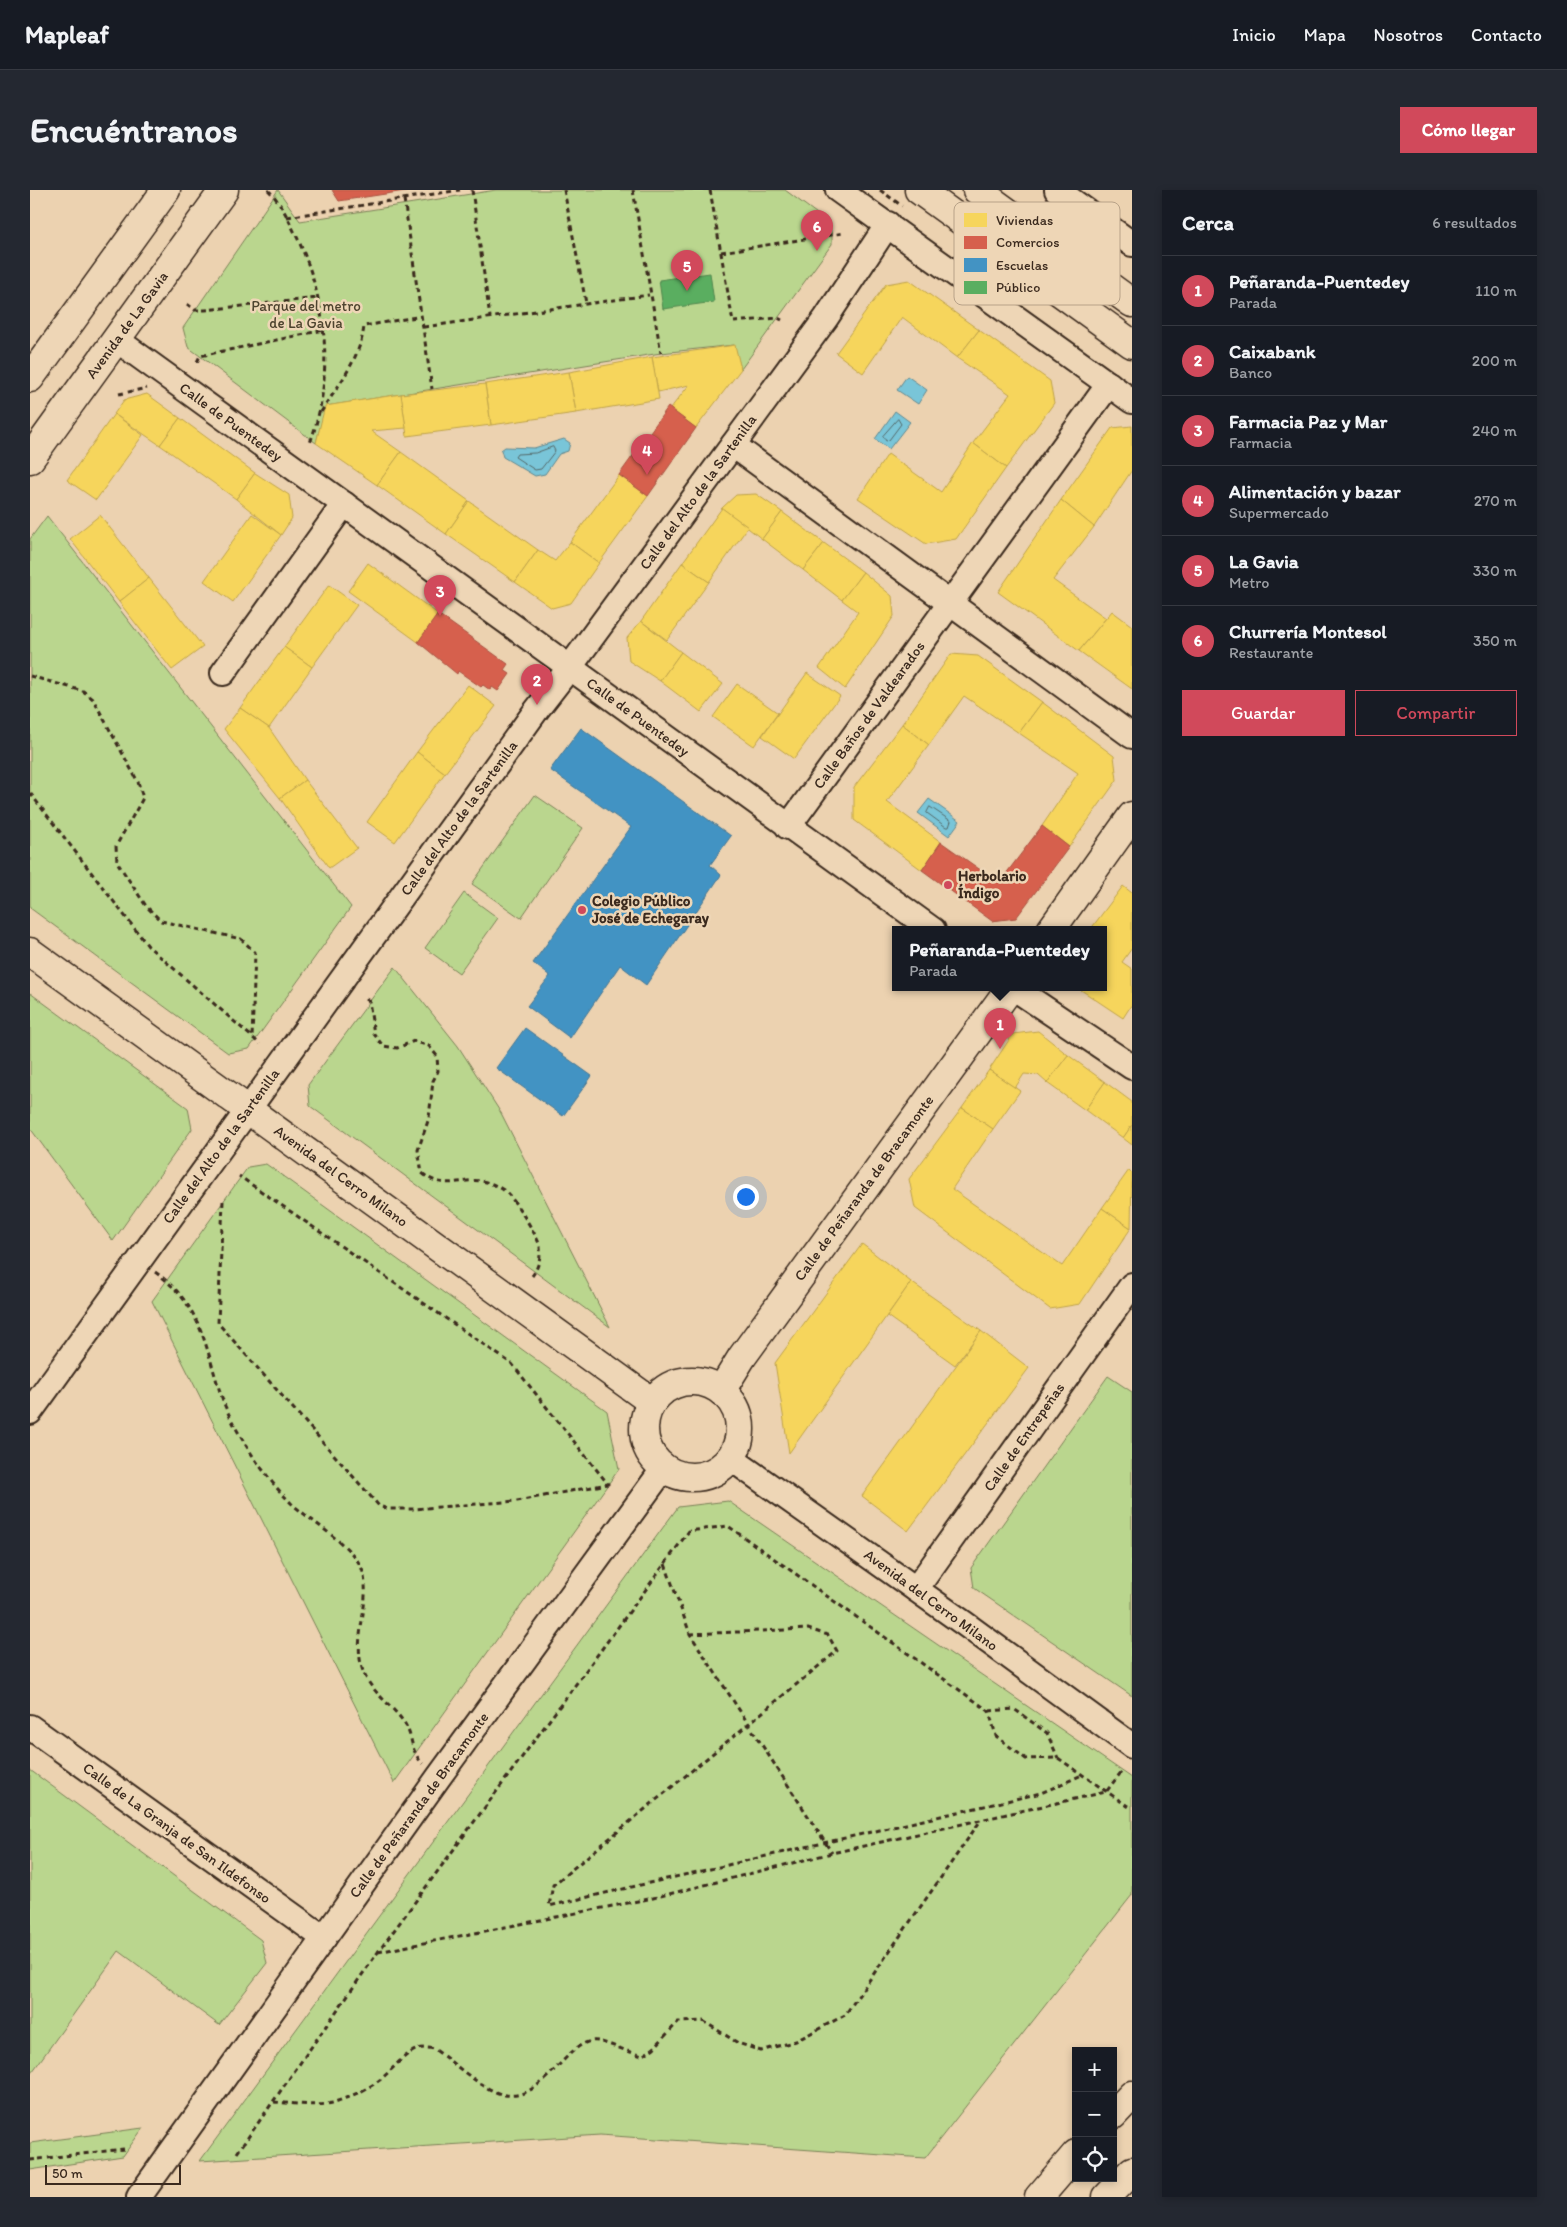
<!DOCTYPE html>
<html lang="es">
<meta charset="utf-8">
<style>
body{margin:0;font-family:Itim,sans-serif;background:#242831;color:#f1f3f6}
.controls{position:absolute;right:15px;bottom:15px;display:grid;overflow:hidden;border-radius:0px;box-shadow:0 2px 8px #0003}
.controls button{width:45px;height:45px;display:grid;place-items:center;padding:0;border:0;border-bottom:1px solid #363941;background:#171b24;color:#f1f3f6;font:25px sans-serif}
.scale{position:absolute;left:15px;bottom:12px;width:136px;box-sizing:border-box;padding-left:5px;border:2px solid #3b2a1e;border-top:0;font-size:14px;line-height:18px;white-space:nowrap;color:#3b2a1e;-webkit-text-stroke:4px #eed6b6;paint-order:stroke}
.you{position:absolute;left:715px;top:1006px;width:18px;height:18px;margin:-12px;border:4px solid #fff;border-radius:50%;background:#1a73e8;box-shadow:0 0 0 8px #1a73e833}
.badge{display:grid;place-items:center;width:32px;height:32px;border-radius:50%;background:#d1495b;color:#fff;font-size:16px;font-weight:700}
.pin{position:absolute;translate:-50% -41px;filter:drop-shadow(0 1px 2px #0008)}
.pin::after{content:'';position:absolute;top:26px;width:18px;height:15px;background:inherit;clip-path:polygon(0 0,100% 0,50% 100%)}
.popup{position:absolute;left:862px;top:736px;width:215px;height:65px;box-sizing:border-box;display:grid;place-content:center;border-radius:0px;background:#171b24;filter:drop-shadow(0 1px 4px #0005);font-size:16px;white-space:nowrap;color:#9ea1a6}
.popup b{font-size:19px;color:#f1f3f6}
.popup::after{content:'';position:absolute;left:50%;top:100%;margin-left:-10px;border:10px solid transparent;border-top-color:#171b24}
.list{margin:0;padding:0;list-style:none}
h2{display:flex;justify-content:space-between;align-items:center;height:65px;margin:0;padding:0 20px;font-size:21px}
h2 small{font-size:16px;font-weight:400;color:#9ea1a6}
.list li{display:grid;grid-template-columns:32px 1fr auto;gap:15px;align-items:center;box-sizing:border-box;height:70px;padding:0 20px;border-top:1px solid #363941}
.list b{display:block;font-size:19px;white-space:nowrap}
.list p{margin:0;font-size:16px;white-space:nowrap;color:#9ea1a6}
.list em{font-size:16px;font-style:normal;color:#9ea1a6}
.actions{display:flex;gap:10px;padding:15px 20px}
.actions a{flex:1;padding:11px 0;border:1px solid #d1495b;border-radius:0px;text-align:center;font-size:18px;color:#d1495b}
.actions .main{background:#d1495b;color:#fff}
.icon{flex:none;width:28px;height:28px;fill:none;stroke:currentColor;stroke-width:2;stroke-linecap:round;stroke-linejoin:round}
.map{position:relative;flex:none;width:1102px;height:2007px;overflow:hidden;border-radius:0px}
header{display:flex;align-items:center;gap:30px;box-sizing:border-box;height:70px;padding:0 25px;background:#171b24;border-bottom:1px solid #363941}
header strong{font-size:24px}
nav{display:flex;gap:28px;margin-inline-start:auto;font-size:18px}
.intro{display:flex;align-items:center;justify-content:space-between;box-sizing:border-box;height:120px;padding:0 30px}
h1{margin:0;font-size:35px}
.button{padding:12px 22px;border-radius:0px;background:#d1495b;color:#fff;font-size:18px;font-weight:700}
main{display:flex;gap:30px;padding:0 30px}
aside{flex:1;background:#171b24;border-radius:0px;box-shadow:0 2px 8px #0003}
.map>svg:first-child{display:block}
</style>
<header>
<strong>Mapleaf</strong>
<nav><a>Inicio</a><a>Mapa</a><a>Nosotros</a><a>Contacto</a></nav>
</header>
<div class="intro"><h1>Encuéntranos</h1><a class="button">Cómo llegar</a></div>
<main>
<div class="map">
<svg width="1102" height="2007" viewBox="0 0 1102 2007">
<rect width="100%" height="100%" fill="#ecd2b0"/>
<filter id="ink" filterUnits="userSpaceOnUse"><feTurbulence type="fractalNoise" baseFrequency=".02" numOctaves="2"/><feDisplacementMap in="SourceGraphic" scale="10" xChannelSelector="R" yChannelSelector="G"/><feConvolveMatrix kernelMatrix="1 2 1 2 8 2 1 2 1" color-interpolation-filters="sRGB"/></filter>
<g filter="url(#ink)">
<!-- green -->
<g fill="#bad68e" stroke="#7a8056">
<path d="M248 0 270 31 466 0H755L798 32 802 44V54L711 179 704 155 631 163 296 216 286 253 158 157 153 138Z"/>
<path d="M17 326 321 717 219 859 198 863 0 718V349Z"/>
<path d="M505 605 553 638 491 728 442 694Z"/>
<path d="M434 703 468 728 429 783 395 758Z"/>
<path d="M365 777 428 856 471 923 580 1137 280 916 278 895Z"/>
<path d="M0 803 158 918 162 939 83 1051 0 938Z"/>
<path d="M236 974 577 1221 589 1279 364 1593 122 1111 218 977Z"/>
<path d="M1078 1186 1102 1202V1506L944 1398 941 1378Z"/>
<path d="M698 1311 1102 1588V1705L895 1968 570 1945 170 1971 648 1317Z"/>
<path d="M0 1580 231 1750 237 1773 189 1835 89 1761 0 1885Z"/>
<path d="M113 1938 93 1966 0 1980V1953Z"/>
</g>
<!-- water -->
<g fill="#79c5d8" stroke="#60878e">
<path d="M877 186 897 200 888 214 867 200Z"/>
<path d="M865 221 880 232 859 259 845 249Z"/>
<path d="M534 249 540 253 538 261 529 264 515 284 505 286 473 267 471 260 475 257 504 258Z"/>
<path d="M899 609 930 631 919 646 888 623Z"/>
</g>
<!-- homes -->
<g fill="#f6d55c" stroke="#bea249">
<path d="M879 90 949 140 927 168 872 127 833 183 806 163 856 94Z"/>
<path d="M949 140 1020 191 1024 213 976 278 943 253 980 204 927 168Z"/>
<path d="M705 155 711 179 666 238 640 219 659 195 628 202 622 167Z"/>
<path d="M622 167 629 209 546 223 539 182Z"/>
<path d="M539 182 546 223 461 235 455 194Z"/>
<path d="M455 194 461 235 377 246 371 204Z"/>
<path d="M117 204 150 228 130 255 84 224 94 210Z"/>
<path d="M371 204 376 238 341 241 371 262 347 295 286 253 295 216Z"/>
<path d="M84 224 113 245 66 310 37 290Z"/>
<path d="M150 228 225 283 206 309 130 255Z"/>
<path d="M1102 236V280L1064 337 1031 310 1082 238Z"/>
<path d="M943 253 976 278 926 349 896 354 828 308 858 264 911 302Z"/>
<path d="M371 262 439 311 416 344 347 295Z"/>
<path d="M225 283 259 305 262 328 251 345 206 309Z"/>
<path d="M589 285 618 306 569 373 540 352Z"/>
<path d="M726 304 752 322 732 349 692 318 706 305Z"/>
<path d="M1031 310 1064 337 1023 390 1076 428 1049 461 968 402Z"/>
<path d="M439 311 508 360 485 392 416 344Z"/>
<path d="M692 318 718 337 679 392 652 373Z"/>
<path d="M752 322 794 353 773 380 732 349Z"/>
<path d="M222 324 251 345 203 412 174 391Z"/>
<path d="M70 325 119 388 89 412 40 349Z"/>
<path d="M540 352 569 373 541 413 522 418 485 392 508 360 525 371Z"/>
<path d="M794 353 833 382 812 410 773 380Z"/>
<path d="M338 373 408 424 388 452 318 401Z"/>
<path d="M652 373 679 392 637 450 611 431Z"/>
<path d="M833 382 862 406 864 426 815 499 789 478 828 422 812 410Z"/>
<path d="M119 388 173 457 142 480 89 412Z"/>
<path d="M299 395 327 415 282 477 254 457Z"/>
<path d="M1082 421 1102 436V499L1049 461Z"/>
<path d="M611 431 651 462 630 491 599 471 597 448Z"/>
<path d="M254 457 282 477 239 538 210 518Z"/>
<path d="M651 462 693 494 671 522 630 491Z"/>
<path d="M921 464 948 466 1012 512 989 543 934 506 899 555 872 534Z"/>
<path d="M777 483 810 506 764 569 732 546Z"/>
<path d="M707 494 748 523 724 556 683 527Z"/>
<path d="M438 495 466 516 415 583 387 562Z"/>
<path d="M1012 512 1084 566 1087 590 1039 657 1012 636 1048 583 989 543Z"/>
<path d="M210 518 239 538 275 590 250 608 194 539Z"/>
<path d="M872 534 899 555 857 612 911 652 892 680 824 630V597Z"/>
<path d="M387 562 415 583 365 652 337 632Z"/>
<path d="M275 590 327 658 299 678 250 608Z"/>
<path d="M1093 696 1102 703V758L1092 772 1102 779V814L1093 828 1048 798H1074V740H1060Z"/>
<path d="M1008 841 1038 865 1017 893 1008 885 994 884 985 898 959 880 983 844Z"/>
<path d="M1038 865 1075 892 1055 920 1017 893Z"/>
<path d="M959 880 990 901 963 939 932 918Z"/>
<path d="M1075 892 1102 912V935L1093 948 1055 920Z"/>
<path d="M932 918 963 939 922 999 1032 1076 1072 1018 1101 1038 1050 1114 1020 1119 885 1018 879 989Z"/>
<path d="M1102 935V955L1093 948Z"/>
<path d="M1099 980 1102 983 1101 1038 1072 1018Z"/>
<path d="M832 1054 881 1092 759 1263 745 1173Z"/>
<path d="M881 1092 951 1141 925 1175 857 1126Z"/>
<path d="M951 1141 999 1178 878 1341 832 1306Z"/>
</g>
<!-- shops -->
<g fill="#d6604d" stroke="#a8503f">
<path d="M302 0H382L309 11Z"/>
<path d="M638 217 666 238 618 306 589 285Z"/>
<path d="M408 424 478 474 474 480 480 484 468 501 462 497 460 500 453 495 451 497 428 481 427 484 388 452Z"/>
<path d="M1012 636 1039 657 986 728 962 731 892 680 911 652 969 693Z"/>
</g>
<!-- schools -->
<g fill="#4393c3" stroke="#417492">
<path d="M551 538 701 646 680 675 691 685 616 795 590 775 540 848 497 816 520 786 503 773 601 637 520 580Z"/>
<path d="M495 838 562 886 533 926 466 878Z"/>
</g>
<!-- public -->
<path fill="#5aae61" stroke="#51864d" d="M680 83 684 112 633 119 629 90Z"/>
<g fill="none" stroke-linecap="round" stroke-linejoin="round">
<!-- shore -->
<g stroke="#546868" stroke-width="1">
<path d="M868 229 871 234 859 250 856 251 853 246Z"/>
<path d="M523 257 525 261 511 279 505 280 485 267 487 264 505 263Z"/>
<path d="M900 617 921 631 919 637H916L897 623Z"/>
</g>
<defs>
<g id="minor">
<path d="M808 0 1102 211"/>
<path d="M1027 0 1102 54"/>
<path d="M87 150 903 740"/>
<path d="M703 255 1102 546"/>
<path d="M193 483 314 314"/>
<path d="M758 637 1079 194"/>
<path d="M984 798 1102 877"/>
<path d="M0 1222 505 522 540 477 796 128 858 34"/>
<path d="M699 1267 935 1434 1102 1556"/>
<path d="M886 1399 1102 1095"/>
<path d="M0 1537 294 1748"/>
<path d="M109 2007 408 1588 634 1278"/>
</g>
<g id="major">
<path d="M889 0 1102 154"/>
<path d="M947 0 1102 113"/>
<path d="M0 188 136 0"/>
<path d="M0 269 194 0"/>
<path d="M1021 740 1102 626"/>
<path d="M0 762 622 1212"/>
<circle cx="662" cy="1239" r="48"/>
<path d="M691 1201 712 1167 980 798"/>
</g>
<g id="highway">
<path d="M1083 1925 1102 1905"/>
<path d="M1009 2007 1046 1964"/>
<path d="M1077 2007 1102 1981"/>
</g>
</defs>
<!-- minor casing -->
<use href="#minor" stroke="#3b2a1e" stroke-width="28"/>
<!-- major casing -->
<use href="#major" stroke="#3b2a1e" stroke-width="31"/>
<!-- highway casing -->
<use href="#highway" stroke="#3b2a1e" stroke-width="31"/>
<!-- path -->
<g stroke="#3b2a1e" stroke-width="3" stroke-dasharray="5 4" stroke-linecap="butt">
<path d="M238 0C251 12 258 29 266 45 297 110 305 185 280 253"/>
<path d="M442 0 460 127"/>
<path d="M534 0 556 113"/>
<path d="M603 0 631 163"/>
<path d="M680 0 703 132 748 128 752 130"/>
<path d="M850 0 872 16"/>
<path d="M374 9 402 199"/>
<path d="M257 27 430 0"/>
<path d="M691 62 814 43"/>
<path d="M157 114 165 120H175L288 108"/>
<path d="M394 137 619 105"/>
<path d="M167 172 170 166 294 140"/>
<path d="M89 204 117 198"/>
<path d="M291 222C308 196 331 167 334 136L392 126"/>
<path d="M0 486 53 501 63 509 108 592 113 608 86 656 87 672 116 716 131 731 211 749 225 762 222 849"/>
<path d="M0 603 118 756 230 854"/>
<path d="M336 809 339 811 344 844 353 856 367 858 384 851 399 856 407 866 408 881 403 891 399 928 388 960 392 983C417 1004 436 983 462 994 467 996 475 1000 478 1004 485 1011 509 1048 510 1057 511 1068 508 1078 502 1086"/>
<path d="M193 1011 188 1133 349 1316 358 1319H383L487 1311 578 1294 482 1174 209 986"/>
<path d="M125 1082C176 1118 175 1163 195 1216 205 1239 221 1265 236 1284 243 1294 252 1304 261 1313 279 1330 324 1357 332 1379 343 1411 321 1448 333 1481 340 1501 361 1514 373 1531 384 1546 379 1560 393 1574"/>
<path d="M635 1374 660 1444 802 1663"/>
<path d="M660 1444 778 1439 798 1445 807 1461 523 1695 519 1716 1011 1603 1052 1585"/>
<path d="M959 1521 984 1519 1017 1543 1028 1568"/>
<path d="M348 1762 623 1708 802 1663 1076 1602 1092 1581"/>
<path d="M244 1912C259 1913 288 1917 302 1913 317 1908 334 1901 347 1892 366 1879 379 1852 404 1859 423 1872 449 1897 471 1904 514 1916 537 1846 568 1851 580 1854 599 1862 612 1866L624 1858 648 1832 673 1831 708 1853 731 1861 766 1851 815 1825 951 1630"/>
<path d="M207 1963 348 1762 659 1341 698 1336 959 1521 966 1546 996 1569 1028 1568 1102 1619"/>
<path d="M0 1970 94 1959"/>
</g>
<!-- minor -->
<use href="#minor" stroke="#eed6b6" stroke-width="24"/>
<!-- major -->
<use href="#major" stroke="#eed6b6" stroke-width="28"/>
<!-- highway -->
<use href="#highway" stroke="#eed6b6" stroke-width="28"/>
</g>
</g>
<!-- markers -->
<g fill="#d1495b" stroke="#eed6b6" stroke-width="2">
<circle cx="918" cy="695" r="5"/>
<circle cx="552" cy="720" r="5"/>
</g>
<g text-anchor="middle" stroke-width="5" stroke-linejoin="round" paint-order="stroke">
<!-- park labels -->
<g font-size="15" fill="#4e442f" stroke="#eed6b6">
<text x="276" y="121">Parque del metro<tspan x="276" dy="17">de La Gavia</tspan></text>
</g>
<!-- street labels -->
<g font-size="15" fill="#3b2a1e" stroke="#eed6b6">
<text transform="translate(97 135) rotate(-54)" y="5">Avenida de La Gavia</text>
<text transform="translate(201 232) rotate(36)" y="5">Calle de Puentedey</text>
<text transform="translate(668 302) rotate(-54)" y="5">Calle del Alto de la Sartenilla</text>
<text transform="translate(839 525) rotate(-54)" y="5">Calle Baños de Valdearados</text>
<text transform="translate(608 527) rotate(36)" y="5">Calle de Puentedey</text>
<text transform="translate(429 628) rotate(-54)" y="5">Calle del Alto de la Sartenilla</text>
<text transform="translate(191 956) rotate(-54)" y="5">Calle del Alto de la Sartenilla</text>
<text transform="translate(311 986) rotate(36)" y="5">Avenida del Cerro Milano</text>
<text transform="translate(834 998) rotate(-54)" y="5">Calle de Peñaranda de Bracamonte</text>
<text transform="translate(994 1247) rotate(-55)" y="5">Calle de Entrepeñas</text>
<text transform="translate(901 1410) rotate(36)" y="5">Avenida del Cerro Milano</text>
<text transform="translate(389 1615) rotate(-54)" y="5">Calle de Peñaranda de Bracamonte</text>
<text transform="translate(147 1643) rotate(36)" y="5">Calle de La Granja de San Ildefonso</text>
</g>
<!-- poi labels -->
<g font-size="15" font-weight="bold" fill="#3b2a1e" stroke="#eed6b6" text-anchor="start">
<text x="928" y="691">Herbolario<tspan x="928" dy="17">Índigo</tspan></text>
<text x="562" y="716">Colegio Público<tspan x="562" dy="17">José de Echegaray</tspan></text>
</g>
</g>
<!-- legend -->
<rect x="924" y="12" width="166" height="103" rx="8" fill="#eed6b6" stroke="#b8a288" stroke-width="1"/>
<rect x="934" y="23" width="23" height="14" fill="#f6d55c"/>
<rect x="934" y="46" width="23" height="13" fill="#d6604d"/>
<rect x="934" y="68" width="23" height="14" fill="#4393c3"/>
<rect x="934" y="91" width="23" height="13" fill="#5aae61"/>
<g font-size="14" fill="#3b2a1e">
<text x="966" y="35">Viviendas</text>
<text x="966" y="57">Comercios</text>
<text x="966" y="80">Escuelas</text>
<text x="966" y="102">Público</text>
</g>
</svg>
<div class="controls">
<button>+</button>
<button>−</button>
<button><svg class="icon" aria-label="locate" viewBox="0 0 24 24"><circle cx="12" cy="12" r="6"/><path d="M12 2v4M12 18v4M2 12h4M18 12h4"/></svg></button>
</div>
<div class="scale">50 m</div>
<div class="you"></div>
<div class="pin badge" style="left:970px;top:859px">1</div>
<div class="popup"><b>Peñaranda-Puentedey</b>Parada</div>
<div class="pin badge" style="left:507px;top:515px">2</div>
<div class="pin badge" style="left:410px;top:426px">3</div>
<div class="pin badge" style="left:617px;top:285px">4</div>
<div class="pin badge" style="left:657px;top:101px">5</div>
<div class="pin badge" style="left:787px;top:61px">6</div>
</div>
<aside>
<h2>Cerca<small>6 resultados</small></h2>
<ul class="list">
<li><span class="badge">1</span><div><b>Peñaranda-Puentedey</b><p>Parada</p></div><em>110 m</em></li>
<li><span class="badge">2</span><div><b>Caixabank</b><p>Banco</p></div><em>200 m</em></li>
<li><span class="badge">3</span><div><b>Farmacia Paz y Mar</b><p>Farmacia</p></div><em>240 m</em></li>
<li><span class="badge">4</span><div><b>Alimentación y bazar</b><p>Supermercado</p></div><em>270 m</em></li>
<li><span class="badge">5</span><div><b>La Gavia</b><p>Metro</p></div><em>330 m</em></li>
<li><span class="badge">6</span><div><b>Churrería Montesol</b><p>Restaurante</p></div><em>350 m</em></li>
</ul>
<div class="actions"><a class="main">Guardar</a><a>Compartir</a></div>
</aside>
</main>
